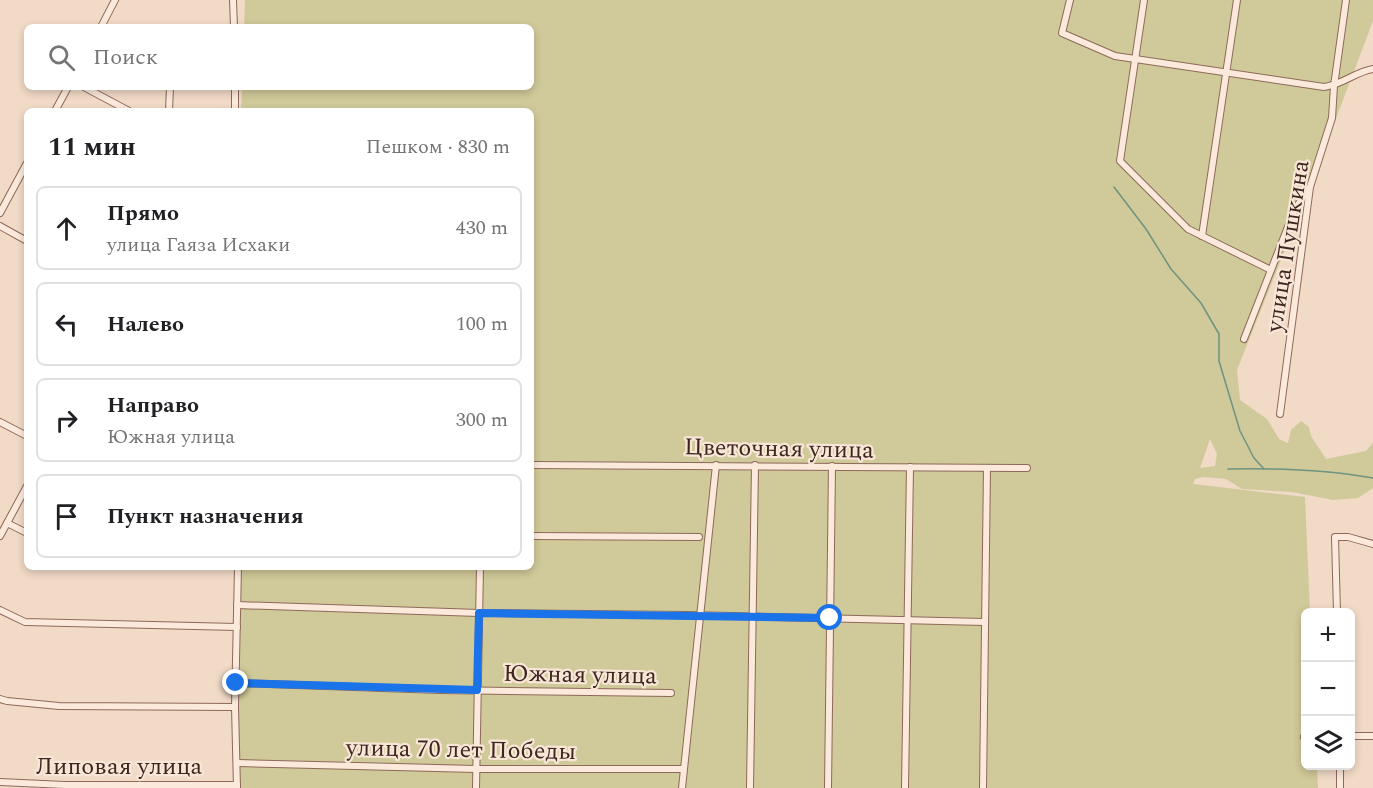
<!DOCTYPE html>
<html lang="ru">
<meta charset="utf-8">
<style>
body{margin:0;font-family:Spectral,serif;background:#f6f6f6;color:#202124}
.controls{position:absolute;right:18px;bottom:18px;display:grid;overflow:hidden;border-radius:9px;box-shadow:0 3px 9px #0003}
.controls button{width:54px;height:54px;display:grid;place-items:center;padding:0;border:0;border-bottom:2px solid #e0e0e0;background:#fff;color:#202124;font:30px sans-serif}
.stop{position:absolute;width:18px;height:18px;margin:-14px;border:4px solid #1a73e8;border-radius:50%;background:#fff}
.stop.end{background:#1a73e8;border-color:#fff;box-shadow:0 2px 6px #0008}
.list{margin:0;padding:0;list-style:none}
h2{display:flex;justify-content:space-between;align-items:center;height:78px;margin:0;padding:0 24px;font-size:26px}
h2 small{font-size:20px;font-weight:400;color:#757577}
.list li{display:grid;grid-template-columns:39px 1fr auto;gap:18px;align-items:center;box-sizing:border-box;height:84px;margin:0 12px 12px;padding:0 12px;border:2px solid #e0e0e0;border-radius:9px}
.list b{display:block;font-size:22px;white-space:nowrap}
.list p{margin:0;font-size:20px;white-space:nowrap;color:#757577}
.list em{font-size:20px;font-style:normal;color:#757577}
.icon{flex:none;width:33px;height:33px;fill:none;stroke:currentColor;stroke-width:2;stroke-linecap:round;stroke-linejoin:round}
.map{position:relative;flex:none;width:1373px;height:788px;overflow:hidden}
.search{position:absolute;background:#fff;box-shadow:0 3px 9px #0003;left:24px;top:24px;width:510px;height:66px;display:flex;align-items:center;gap:15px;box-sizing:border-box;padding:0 21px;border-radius:9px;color:#757577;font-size:22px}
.panel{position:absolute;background:#fff;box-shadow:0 3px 9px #0003;left:24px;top:108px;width:510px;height:462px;border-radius:9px}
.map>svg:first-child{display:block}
</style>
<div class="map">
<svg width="1373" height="788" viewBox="0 0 1373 788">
<rect width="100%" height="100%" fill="#f1dac6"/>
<!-- green -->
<path fill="#d0c999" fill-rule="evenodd" d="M245 0H1373V21L1310 187 1237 370 1240 400 1267 419 1279 439 1288 443 1291 430 1301 421 1309 427 1311 436 1326 459 1366 451 1373 443V488L1358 498 1333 500 1292 492 1242 489 1226 479 1203 477 1195 479 1193 484 1305 497 1310 612H1306V766H1317L1318 788H238L241 567H531V111H241L242 87H531V27H244ZM1210 439 1217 454 1215 466 1200 468Z"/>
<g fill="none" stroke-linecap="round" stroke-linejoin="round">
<!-- stream -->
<g stroke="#6e9481" stroke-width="1.5">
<path d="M1114 187 1146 229 1171 269 1201 303 1219 334V361L1240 431 1254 458 1264 469"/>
<path d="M1228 469C1277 468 1325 469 1373 478"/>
</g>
<defs>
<g id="minor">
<path d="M233 0 234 27"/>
<path d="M1070 0 1062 33 1115 56 1324 87C1342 85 1355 72 1373 69"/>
<path d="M1144 0 1120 161 1188 229 1271 270"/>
<path d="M101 27 115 0"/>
<path d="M84 87 129 111"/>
<path d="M235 87V111"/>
<path d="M55 111 68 87"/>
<path d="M169 111 170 87"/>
<path d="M0 213 27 163"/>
<path d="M0 226 27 241"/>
<path d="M1202 236 1237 0"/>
<path d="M1244 339 1295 209 1308 190"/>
<path d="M1280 414 1310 187 1332 118 1334 86 1346 0"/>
<path d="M0 422 27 436"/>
<path d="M531 465 1027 468"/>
<path d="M7 523 27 533"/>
<path d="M0 536 27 486"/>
<path d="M531 536 699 537"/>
<path d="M237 605 479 613 687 615 984 622"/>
<path d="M0 610 25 622 237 627"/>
<path d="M1337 612 1335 537H1348L1373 544"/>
<path d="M236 683 440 690 671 693"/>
<path d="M0 699 7 701 59 706 235 707"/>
<path d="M1350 736H1373"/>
<path d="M1304 737H1306"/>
<path d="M238 763 476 769H683"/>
<path d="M0 782 65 785H237"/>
<path d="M237 788 235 707 238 567"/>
<path d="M476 788 480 567"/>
<path d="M682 788 716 465"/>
<path d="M750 788 755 465"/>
<path d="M828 788 832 466"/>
<path d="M905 788 910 467"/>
<path d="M983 788 987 468"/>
<path d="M1340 788V766"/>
</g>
</defs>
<!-- minor casing -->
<use href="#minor" stroke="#8e695a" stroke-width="8"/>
<!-- minor -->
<use href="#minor" stroke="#fbe9db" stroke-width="6"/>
</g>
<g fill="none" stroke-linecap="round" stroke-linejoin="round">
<!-- route -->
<path stroke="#1a73e8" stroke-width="8" d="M236 683 477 690 479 613 830 618"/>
</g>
<g text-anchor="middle" stroke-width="4.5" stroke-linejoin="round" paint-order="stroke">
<!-- street labels -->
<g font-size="24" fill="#3e261f" stroke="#f8e6d7">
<text transform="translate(1287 246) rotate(-81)" y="8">улица Пушкина</text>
<text transform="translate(779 448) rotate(1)" y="8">Цветочная улица</text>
<text transform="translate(580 674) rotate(1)" y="8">Южная улица</text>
<text transform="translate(461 749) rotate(1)" y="8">улица 70 лет Победы</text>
<text x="119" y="774">Липовая улица</text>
</g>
</g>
</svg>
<div class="controls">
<button>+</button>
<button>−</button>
<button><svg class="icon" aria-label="layers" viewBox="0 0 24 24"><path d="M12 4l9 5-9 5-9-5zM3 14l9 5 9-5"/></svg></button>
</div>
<div class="stop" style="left:830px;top:618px"></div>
<div class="stop end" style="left:236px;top:683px"></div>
<div class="search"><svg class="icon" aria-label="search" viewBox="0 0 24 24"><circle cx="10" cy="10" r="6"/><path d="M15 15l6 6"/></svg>Поиск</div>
<section class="panel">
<h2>11 мин<small>Пешком · 830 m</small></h2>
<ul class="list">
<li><svg class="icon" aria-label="ahead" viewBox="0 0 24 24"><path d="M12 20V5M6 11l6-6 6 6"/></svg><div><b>Прямо</b><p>улица Гаяза Исхаки</p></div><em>430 m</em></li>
<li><svg class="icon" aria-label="left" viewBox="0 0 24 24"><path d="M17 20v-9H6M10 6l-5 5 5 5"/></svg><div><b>Налево</b></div><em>100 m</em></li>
<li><svg class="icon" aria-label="right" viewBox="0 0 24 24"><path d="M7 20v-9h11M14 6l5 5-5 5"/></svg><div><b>Направо</b><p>Южная улица</p></div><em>300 m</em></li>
<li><svg class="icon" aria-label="arrive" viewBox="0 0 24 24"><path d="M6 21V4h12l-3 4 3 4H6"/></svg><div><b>Пункт назначения</b></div></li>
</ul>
</section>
</div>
